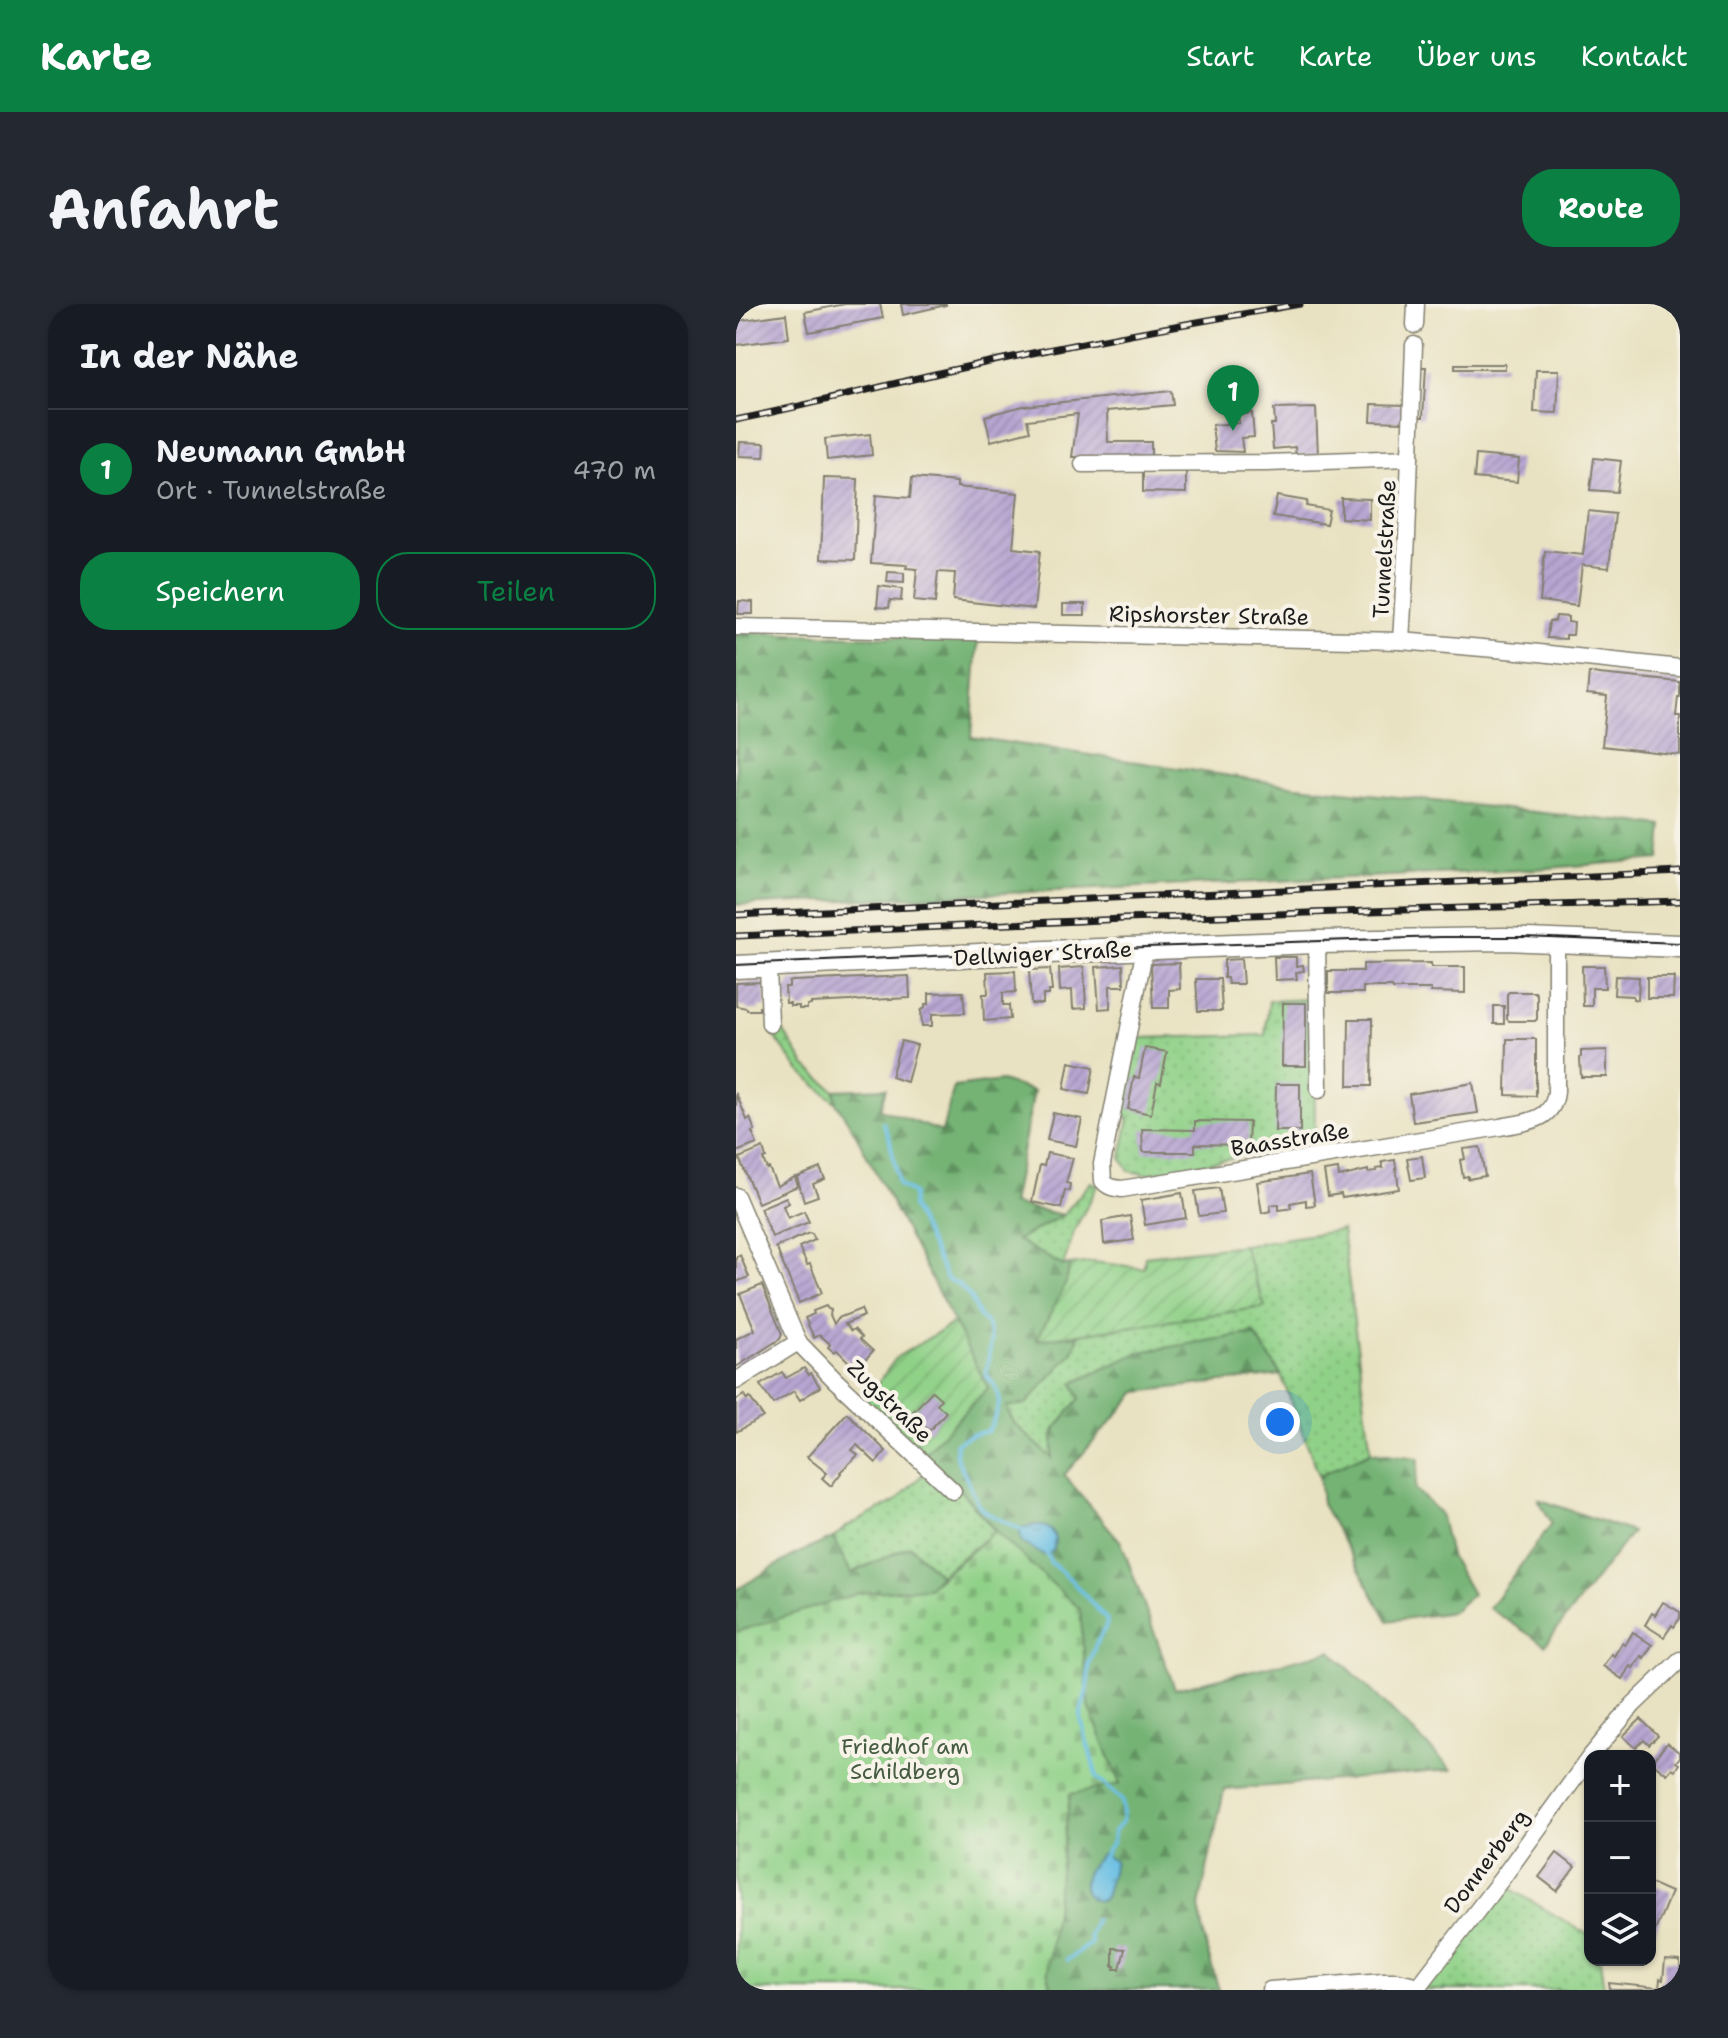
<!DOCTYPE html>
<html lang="de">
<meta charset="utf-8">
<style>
body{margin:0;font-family:"Shantell Sans",sans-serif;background:#242831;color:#f1f3f6}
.controls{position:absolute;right:24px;bottom:24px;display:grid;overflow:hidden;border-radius:16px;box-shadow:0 2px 6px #0004}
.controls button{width:72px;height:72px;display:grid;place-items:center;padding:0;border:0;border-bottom:2px solid #363941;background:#171b24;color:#f1f3f6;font:40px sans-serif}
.you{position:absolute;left:544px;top:1118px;width:28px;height:28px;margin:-20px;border:6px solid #fff;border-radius:50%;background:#1a73e8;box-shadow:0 0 0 12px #1a73e833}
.badge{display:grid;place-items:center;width:52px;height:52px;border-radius:50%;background:#0b8043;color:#fff;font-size:26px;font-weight:700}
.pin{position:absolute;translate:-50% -66px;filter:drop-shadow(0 2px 4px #0008)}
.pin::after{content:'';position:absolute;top:42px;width:28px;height:24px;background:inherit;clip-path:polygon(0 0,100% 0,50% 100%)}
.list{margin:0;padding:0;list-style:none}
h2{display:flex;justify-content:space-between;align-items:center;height:104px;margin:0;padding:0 32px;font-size:34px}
h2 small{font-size:26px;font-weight:400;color:#9ea1a6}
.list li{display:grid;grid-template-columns:52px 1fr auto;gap:24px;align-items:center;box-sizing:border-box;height:120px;padding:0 32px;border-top:2px solid #363941}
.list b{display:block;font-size:30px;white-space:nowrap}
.list p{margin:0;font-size:26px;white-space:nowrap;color:#9ea1a6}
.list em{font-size:26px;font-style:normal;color:#9ea1a6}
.actions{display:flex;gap:16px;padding:24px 32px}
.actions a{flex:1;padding:18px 0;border:2px solid #0b8043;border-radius:32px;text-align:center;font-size:28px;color:#0b8043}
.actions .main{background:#0b8043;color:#fff}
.icon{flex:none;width:44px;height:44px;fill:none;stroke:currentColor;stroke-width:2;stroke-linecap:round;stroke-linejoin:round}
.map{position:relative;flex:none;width:944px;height:1686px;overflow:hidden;border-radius:32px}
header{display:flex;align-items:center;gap:48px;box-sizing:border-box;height:112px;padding:0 40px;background:#0b8043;color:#fff}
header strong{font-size:38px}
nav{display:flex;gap:44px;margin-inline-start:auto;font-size:28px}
.intro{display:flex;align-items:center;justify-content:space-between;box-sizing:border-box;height:192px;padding:0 48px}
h1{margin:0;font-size:56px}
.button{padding:20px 36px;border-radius:32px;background:#0b8043;color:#fff;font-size:28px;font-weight:700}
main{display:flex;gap:48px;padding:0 48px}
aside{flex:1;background:#171b24;border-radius:32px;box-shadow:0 2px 6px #0004}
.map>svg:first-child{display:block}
</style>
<header>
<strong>Karte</strong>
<nav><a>Start</a><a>Karte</a><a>Über uns</a><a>Kontakt</a></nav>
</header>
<div class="intro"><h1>Anfahrt</h1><a class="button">Route</a></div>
<main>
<aside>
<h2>In der Nähe<small></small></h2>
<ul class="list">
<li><span class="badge">1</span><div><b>Neumann GmbH</b><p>Ort · Tunnelstraße</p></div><em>470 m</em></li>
</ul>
<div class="actions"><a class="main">Speichern</a><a>Teilen</a></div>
</aside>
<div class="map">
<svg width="944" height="1686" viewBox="0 0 944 1686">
<defs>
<pattern id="grass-dots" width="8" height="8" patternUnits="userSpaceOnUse" patternTransform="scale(2)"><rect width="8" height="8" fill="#90d188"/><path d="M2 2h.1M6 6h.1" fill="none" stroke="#7cb375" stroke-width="1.8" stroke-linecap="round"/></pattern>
<pattern id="forest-firs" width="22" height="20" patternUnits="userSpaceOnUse" patternTransform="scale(2)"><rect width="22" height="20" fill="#74b374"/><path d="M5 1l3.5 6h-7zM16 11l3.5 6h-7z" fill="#5e915e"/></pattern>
<pattern id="cemetery-stones" width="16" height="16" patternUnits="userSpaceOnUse" patternTransform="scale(2)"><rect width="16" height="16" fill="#90d188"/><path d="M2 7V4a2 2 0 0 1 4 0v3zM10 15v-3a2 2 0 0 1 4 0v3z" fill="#7cb375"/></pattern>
<pattern id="garden-furrows" width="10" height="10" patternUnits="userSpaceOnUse" patternTransform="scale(2)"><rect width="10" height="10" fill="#90d188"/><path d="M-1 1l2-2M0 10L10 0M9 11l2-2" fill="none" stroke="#7cb375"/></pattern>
<pattern id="water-ripples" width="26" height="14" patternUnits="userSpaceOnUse" patternTransform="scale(2)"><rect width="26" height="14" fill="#66bee3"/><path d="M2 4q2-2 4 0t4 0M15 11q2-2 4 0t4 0" fill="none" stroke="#58a3c2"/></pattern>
<pattern id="building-hatch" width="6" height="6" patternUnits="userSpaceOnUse" patternTransform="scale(2)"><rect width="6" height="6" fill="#b7a5d1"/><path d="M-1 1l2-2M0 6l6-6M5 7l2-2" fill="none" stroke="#9d8db3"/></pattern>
</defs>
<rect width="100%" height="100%" fill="#f7f3e8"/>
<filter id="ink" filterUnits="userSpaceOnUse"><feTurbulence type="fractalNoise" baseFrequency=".0125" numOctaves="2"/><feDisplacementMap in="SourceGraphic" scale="16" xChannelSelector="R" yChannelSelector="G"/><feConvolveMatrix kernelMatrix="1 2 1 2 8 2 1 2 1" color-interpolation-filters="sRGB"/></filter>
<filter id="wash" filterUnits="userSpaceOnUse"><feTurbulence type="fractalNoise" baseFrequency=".006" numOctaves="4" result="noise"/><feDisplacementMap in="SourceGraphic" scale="32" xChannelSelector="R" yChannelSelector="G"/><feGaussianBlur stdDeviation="1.8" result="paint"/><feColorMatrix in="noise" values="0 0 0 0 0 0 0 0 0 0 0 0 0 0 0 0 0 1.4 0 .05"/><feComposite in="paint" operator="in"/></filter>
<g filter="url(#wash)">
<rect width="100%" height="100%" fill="#e9e2c2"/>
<!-- grass -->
<g fill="url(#grass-dots)" stroke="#567652" stroke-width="2">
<path d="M35 674H45V723L69 761 98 786 100 799 63 766 36 729Z"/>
<path d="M578 695 579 839 410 870 393 867 385 854 393 814 384 811 403 734 529 731 533 697Z"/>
<path d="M355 878 362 881 339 925 327 962 280 936 327 911Z"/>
<path d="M606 926 635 1148 583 1171 545 1071 518 1029 337 1079 344 1094 318 1127 316 1155 278 1119 269 1102 290 1100 336 1049 344 1030 529 1003 507 941Z"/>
<path d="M186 1171 203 1181 223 1185 259 1227 204 1271 174 1242 115 1269 97 1234 110 1223 160 1197Z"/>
<path d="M765 1579 854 1632V1656H864L867 1678 870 1686H683Z"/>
</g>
<!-- forest -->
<g fill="url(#forest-firs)" stroke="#486848" stroke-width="2">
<path d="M0 328 242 336 235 433 561 482 927 522 924 555 788 566 0 601Z"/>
<path d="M265 777 298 787 276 900 327 911 281 936 327 962 334 961 330 979 302 1036 344 1030 336 1049 290 1100 270 1103 278 1119 316 1154 318 1127 344 1094 337 1079 404 1048 518 1029 545 1071 401 1088 328 1171 385 1238 439 1385 595 1347 716 1466 488 1486 463 1602 471 1647 483 1686H316L311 1667 334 1490 384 1479 352 1400 344 1306 272 1241 223 1184 185 1152 252 1084 118 827 100 799 98 786 150 784 144 805 206 828 218 783Z"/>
<path d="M635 1148 683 1154 679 1185 704 1209 714 1252 736 1290 717 1308 652 1317 586 1200 583 1171Z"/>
<path d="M802 1195 896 1228 809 1341 753 1304 816 1219Z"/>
<path d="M97 1234 115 1269 174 1242 204 1271 192 1284 0 1328V1286L58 1251Z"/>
</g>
<!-- cemetery -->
<path fill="url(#cemetery-stones)" stroke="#567652" stroke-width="2" d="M259 1227 344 1305 352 1400 384 1480 334 1490 311 1667 316 1686H0V1328L123 1289 192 1284Z"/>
<!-- garden -->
<g fill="url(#garden-furrows)" stroke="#567652" stroke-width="2">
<path d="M507 941 529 1003 301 1036 330 979 334 961 357 958 408 964 409 952Z"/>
<path d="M218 1019 252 1084 185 1152 126 1100 161 1053Z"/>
</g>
<!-- water -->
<g fill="url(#water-ripples)" stroke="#416d80" stroke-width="2">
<path d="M299 1221C314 1222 322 1229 318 1244L316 1248 307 1251 286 1238 284 1230 285 1224Z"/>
<path d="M366 1550 379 1557 369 1593 365 1597C347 1596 344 1581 352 1566 355 1561 362 1555 366 1550Z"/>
</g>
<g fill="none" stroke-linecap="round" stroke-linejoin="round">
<!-- stream -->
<g stroke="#66bee3" stroke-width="4">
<path d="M147 819 153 832 163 881 177 890 176 903 211 975 222 980 234 993 242 1011 252 1021 255 1038 250 1071C269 1091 265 1103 252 1127L235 1131 220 1139V1152L243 1201 251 1209 290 1228"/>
<path d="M310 1248 315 1259 333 1274 371 1316 370 1322 359 1342 353 1359 352 1381 345 1409V1416L361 1474C366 1479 383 1492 386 1497 387 1502 387 1513 386 1518L378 1527 377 1538 371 1546 369 1552"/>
<path d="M331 1656 355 1639 353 1631 359 1616"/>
</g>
</g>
<g id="blocks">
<!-- building -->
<g fill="url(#building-hatch)">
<path d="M109 0H144L147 14 73 28 69 8Z"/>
<path d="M165 0H210V1L167 11Z"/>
<path d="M50 10 53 34 0 41V17Z"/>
<rect x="719" y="60" width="50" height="5"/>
<path d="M685 63H690L687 113H682Z"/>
<path d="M800 66H823L821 109 798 108Z"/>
<path d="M435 87 437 101 371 107 372 138H415V152L336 153 342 110 291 116 294 127 255 137 249 112 287 102Z"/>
<path d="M636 100 669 101V118L635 117Z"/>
<path d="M580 104 582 151 560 152 559 143 537 145 535 120H539L538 105Z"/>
<path d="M516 109 518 133 505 134 507 148 479 147 476 121 503 119 502 111Z"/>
<path d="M134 130 136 151 91 156 89 135Z"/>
<path d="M4 138 29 139 28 153 3 152Z"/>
<path d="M740 151 783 155 781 178 738 174Z"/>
<path d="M858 154 885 157 881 188 854 186Z"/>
<path d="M407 167H450V189L407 188Z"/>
<path d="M88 174 122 175 119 256 85 255Z"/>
<path d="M176 174 221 178V183L282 189 277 244 304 247 298 305 217 296 219 269 202 268 199 299 178 297 181 265 170 264 171 261 135 259 140 191 174 194Z"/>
<path d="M541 192 571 197 570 202 593 206 590 220 537 212Z"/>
<path d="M605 194 634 195V216L605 214Z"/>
<path d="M852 207 879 210 873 264 846 261 841 302 804 297 809 247 847 251Z"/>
<path d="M152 268 168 269V279L151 278Z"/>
<path d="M143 282 166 285 165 297 154 296 153 304 141 303Z"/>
<path d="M3 297 17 298V310H2Z"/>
<rect x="327" y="300" width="22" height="11"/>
<path d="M820 312 832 313V318L838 319 837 331H830V335L811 334 813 317H819Z"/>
<path d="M853 369 944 378V393H942L940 412H944V451L866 442 871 392 851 390Z"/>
<path d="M538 653H560V662L567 661 568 667 560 668 561 675 539 676Z"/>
<path d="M505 655 507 680H492L491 674H488V656Z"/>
<path d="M443 659 444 685 433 686V704H417L415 660Z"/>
<path d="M695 659V663H729V689L695 688V685H657L656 683H627V689H592V667H627V660Z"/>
<path d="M387 661 388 682H374V704L363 705 360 663Z"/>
<path d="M846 662H868L869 684H856V702H847Z"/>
<path d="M348 663 350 704 337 705 336 686 324 687 323 665Z"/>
<path d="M314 665 316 687H313V691H307V700H295L293 666Z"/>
<path d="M279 667 280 688 267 689V701H273L274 715 248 717 247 690H252L251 668Z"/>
<path d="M173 672 174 694 75 699V701H71V705H63V702H54V699H50L49 683H53V678L57 677Z"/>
<path d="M879 672 903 673 902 696 897 695V692L878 691Z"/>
<path d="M911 673H938L937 694H911Z"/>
<path d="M460 675H484L486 707H462Z"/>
<path d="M28 678 30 703H23V706H11V704L0 702V679Z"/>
<path d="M227 688 229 709 196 710V722H186L185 707 189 703V700H193V689Z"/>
<path d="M773 688H799L801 691V715L799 717H773L771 715V690Z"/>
<path d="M547 699H570V762H546Z"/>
<rect x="758" y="702" width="10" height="18"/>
<path d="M613 715H636L635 782H612Z"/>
<path d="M771 735H800V792L770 791Z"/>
<path d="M165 737 181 741 171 778 155 773Z"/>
<path d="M409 744 431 748 425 779 421 778 415 810 392 805 398 773 403 774Z"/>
<path d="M871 746V773H845L844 754 845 753V747Z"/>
<path d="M333 758 358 763 353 790 328 785Z"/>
<path d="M737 779 742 809 677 818 673 790Z"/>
<path d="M540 780H564V827H539Z"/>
<path d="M0 789 11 816 14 814 19 827 16 828 21 840 0 848Z"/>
<path d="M317 809 346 815 340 842 311 836Z"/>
<path d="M459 817 513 818 512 841 459 840V848H407L406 825 459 826Z"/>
<path d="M744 843 749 872 732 875V872L727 873 724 856 729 855 727 845Z"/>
<path d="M27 844 30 854 27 855 31 865 33 864 41 882 59 873 62 882 22 899 3 854Z"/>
<path d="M311 849 337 854 330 879 334 880 333 887 329 886 325 904 296 898 304 861 308 862Z"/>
<path d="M686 852 689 874 675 876 671 854Z"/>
<path d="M659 856 663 885 606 894 605 890 592 892 588 867 602 865 603 873 632 866V868L641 867 640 865 647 864 646 858Z"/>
<path d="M84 864 89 875 77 880 82 892 68 897 61 873Z"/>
<path d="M574 870 579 901 570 902V896L554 899 555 904 550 905 543 906V900L534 901 535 907 526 909 521 878Z"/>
<path d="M483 884 487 909 463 912 459 887Z"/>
<path d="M446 889 450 914 409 921 405 896Z"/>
<path d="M50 893 53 899 47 902 52 914 68 907 73 918 36 933 24 904Z"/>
<path d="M394 912 398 936 368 940 366 917Z"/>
<path d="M73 929 76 930 79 936 63 943 71 961 74 960 86 989 63 999 40 943Z"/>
<path d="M4 951 13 973 0 978V953Z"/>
<path d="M26 981 46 1030 44 1035 0 1063V1035L19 1026 4 990Z"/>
<path d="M90 1002 92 1005 95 1006 94 1011 98 1020 102 1014 125 1005 128 1012 109 1020 115 1027 118 1025 126 1033 124 1035 137 1047 120 1065 101 1046 98 1048 92 1043 94 1040 84 1031 78 1034 69 1014 78 1010 77 1007Z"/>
<path d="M68 1064 73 1071 75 1069 84 1083 64 1096 58 1087 37 1100 24 1081 46 1068 50 1074Z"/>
<path d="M196 1087 205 1095 201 1100 210 1108 193 1127 175 1110Z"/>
<path d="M8 1091 11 1096 14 1094 27 1113 0 1128V1096Z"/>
<path d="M111 1109 150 1147 140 1159 121 1141 116 1146 122 1151 104 1168 105 1169 95 1182 86 1174 91 1169 71 1153Z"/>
<path d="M927 1298 944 1308V1314L938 1323 936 1321 928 1333 909 1321 916 1309 919 1311Z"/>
<path d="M897 1328 916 1341 908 1354 905 1352 897 1364 894 1362 886 1375 867 1362 875 1350 878 1352 886 1339 889 1341Z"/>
<path d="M905 1415 922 1432 913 1441 908 1436 900 1444 887 1432Z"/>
<path d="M931 1439 944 1449V1453L940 1458 943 1460 939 1466 936 1464 931 1470 916 1458Z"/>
<path d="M821 1549 839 1563 821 1587 803 1573Z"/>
<path d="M914 1579 935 1588 917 1632 914 1631Z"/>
<path d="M377 1644 389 1645 384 1665H378L379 1662H377Z"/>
<path d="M929 1656 944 1657V1686H874L873 1679 923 1684 924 1675 927 1676Z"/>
</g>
</g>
</g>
<g filter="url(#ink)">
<use href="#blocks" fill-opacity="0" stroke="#827f6f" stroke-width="2"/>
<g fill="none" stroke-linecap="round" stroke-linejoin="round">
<defs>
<g id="street">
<path d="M679 21 680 0"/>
<path d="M347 160 531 159 674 154"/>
<path d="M0 323 665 337 794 348 944 364"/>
<path d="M665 337 671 233 678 41"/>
<path d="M581 638 583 786"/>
<path d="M409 644 366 860 367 877C372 883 377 884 386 885L764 823C789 818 817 818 820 788V637"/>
<path d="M32 662 34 720"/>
<path d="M0 892 62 1038 99 1076 217 1187"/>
<path d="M0 1077 62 1038"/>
<path d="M855 1452 897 1401 944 1356"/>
<path d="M534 1686 647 1677H662L683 1682"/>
<path d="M680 1686 764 1577 854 1453"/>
</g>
<path id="secondary" d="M0 663 284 649 581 638 769 635 944 642"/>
</defs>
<!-- street casing -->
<use href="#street" stroke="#827f6f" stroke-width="19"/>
<!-- secondary casing -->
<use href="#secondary" stroke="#827f6f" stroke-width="25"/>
<!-- street -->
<use href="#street" stroke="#fff" stroke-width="16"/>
<!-- secondary -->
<use href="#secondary" stroke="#fff" stroke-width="22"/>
<!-- tram -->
<path stroke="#1c1c1c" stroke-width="2" d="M0 661 350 645 705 633H788L944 639"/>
<defs>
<g id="rail">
<path d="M0 116C68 102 135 85 203 69 322 42 443 21 564 0"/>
<path d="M0 611 944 568"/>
<path d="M0 632 388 615 944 597"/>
</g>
</defs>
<!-- rail casing -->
<use href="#rail" stroke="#1c1c1c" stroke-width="7"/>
<!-- rail -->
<use href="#rail" stroke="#f7f3e8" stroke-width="4" stroke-dasharray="12" stroke-linecap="butt"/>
</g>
</g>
<g text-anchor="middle" stroke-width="8" stroke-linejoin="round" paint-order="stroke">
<!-- street labels -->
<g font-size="22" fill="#1c1c1c" stroke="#f7f3e8">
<text transform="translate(648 245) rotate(-87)" y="8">Tunnelstraße</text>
<text transform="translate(473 311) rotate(1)" y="8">Ripshorster Straße</text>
<text transform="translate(307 649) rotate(-3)" y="8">Dellwiger Straße</text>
<text transform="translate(554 835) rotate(-9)" y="8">Baasstraße</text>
<text transform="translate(154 1097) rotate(44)" y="8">Zugstraße</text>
<text transform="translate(750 1557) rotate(-53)" y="8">Donnerberg</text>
</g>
<!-- park labels -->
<g font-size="22" fill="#455b42" stroke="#f7f3e8">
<text x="169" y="1450">Friedhof am<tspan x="169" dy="25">Schildberg</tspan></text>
</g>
</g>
</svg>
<div class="controls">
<button>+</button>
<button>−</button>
<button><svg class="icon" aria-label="layers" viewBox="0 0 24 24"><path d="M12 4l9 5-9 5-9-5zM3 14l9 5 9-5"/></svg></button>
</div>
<div class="you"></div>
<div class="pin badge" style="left:497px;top:127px">1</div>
</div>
</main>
